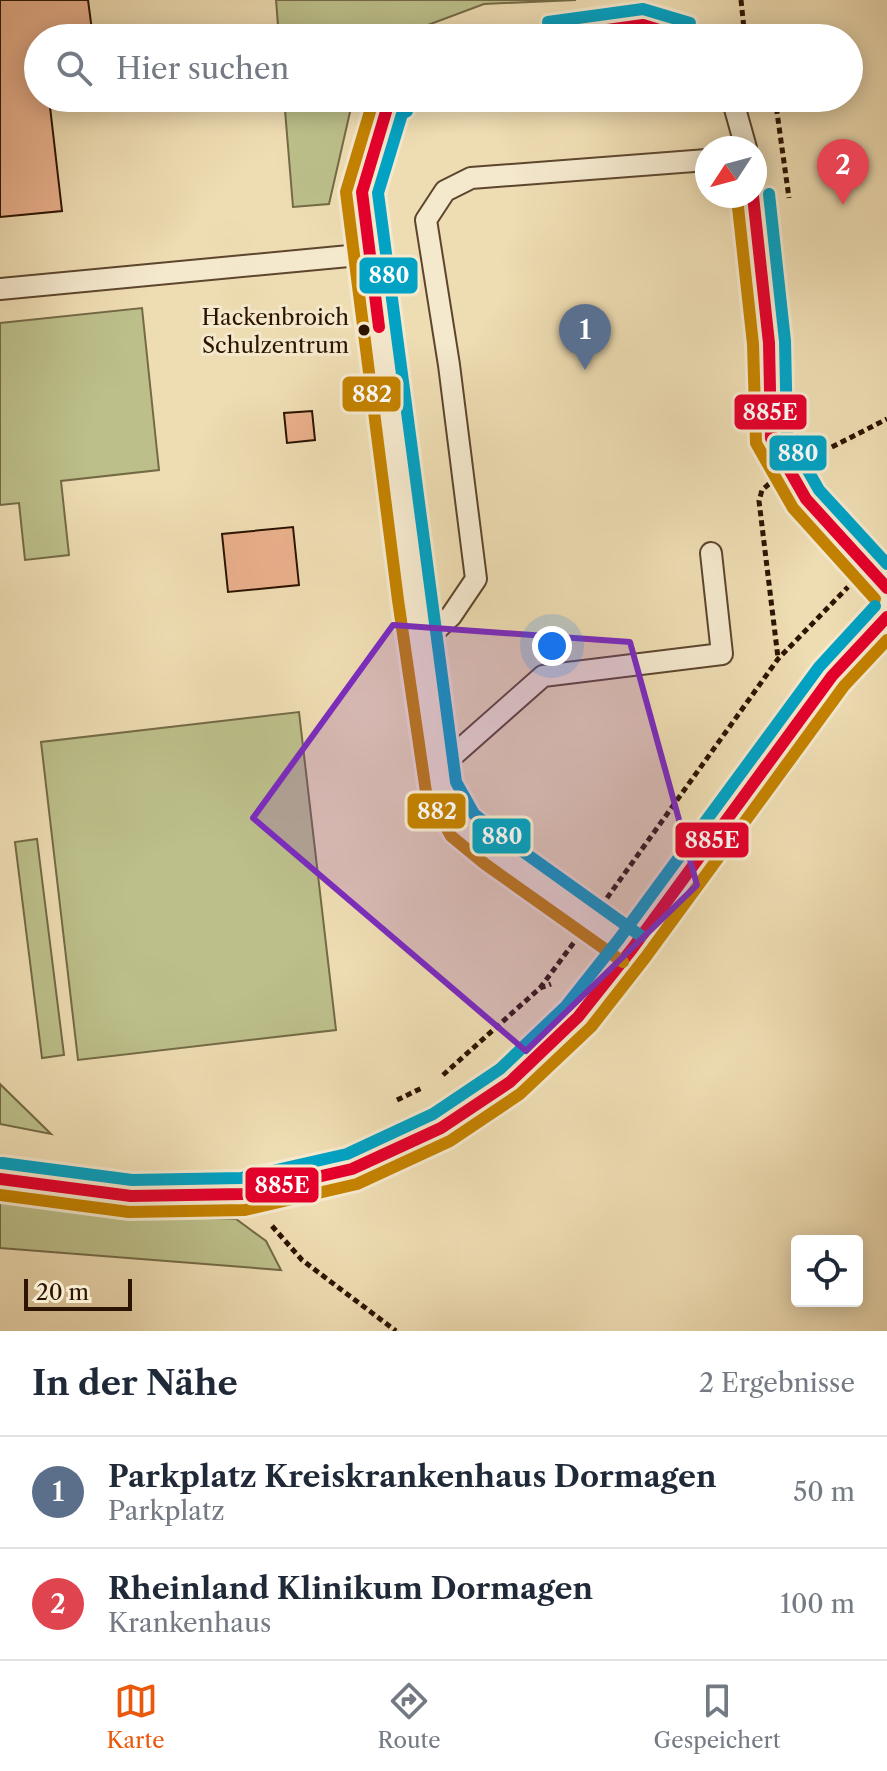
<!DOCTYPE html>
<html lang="de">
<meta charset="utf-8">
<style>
body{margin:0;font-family:"Libre Caslon Text",serif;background:#f6f6f7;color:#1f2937}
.controls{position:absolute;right:24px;bottom:24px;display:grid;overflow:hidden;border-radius:8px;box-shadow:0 4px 20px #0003}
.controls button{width:72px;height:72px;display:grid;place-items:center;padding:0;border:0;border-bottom:2px solid #e0e1e3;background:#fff;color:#1f2937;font:40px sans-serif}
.compass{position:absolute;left:695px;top:136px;width:72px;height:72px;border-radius:50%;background:#fff;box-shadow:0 4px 20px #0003;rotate:234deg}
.scale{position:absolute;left:24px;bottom:20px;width:108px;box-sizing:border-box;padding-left:8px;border:4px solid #2d1401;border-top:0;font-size:22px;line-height:28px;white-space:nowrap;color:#2d1401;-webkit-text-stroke:6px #f4e8cd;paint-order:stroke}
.you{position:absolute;left:552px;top:646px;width:28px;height:28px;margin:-20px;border:6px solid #fff;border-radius:50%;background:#1a73e8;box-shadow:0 0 0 12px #1a73e833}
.badge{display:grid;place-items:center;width:52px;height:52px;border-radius:50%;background:#ea580c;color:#fff;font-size:26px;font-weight:700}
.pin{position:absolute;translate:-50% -66px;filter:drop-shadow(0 2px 4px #0008)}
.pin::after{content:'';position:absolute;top:42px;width:28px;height:24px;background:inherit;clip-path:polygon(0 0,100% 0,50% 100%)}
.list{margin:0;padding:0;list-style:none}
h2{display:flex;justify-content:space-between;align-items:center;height:104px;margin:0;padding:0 32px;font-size:34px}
h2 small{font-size:26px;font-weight:400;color:#747a83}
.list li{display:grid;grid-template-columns:52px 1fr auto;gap:24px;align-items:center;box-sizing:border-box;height:112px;padding:0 32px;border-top:2px solid #e0e1e3}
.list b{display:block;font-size:30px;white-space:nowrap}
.list p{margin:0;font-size:26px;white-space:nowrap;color:#747a83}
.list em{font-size:26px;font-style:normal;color:#747a83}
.icon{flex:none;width:44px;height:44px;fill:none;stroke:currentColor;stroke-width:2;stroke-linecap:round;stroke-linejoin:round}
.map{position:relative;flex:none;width:887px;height:1331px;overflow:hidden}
.search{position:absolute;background:#fff;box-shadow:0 4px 20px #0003;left:24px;right:24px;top:24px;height:88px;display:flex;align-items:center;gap:20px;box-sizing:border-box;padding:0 28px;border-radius:44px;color:#747a83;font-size:30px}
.sheet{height:328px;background:#fff}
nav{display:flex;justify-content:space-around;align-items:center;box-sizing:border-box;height:112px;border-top:2px solid #e0e1e3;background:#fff;font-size:22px;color:#747a83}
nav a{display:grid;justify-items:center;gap:4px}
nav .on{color:#ea580c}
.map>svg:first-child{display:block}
</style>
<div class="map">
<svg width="887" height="1331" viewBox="0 0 887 1331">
<rect width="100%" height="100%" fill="#eedcb2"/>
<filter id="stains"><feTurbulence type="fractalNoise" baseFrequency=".0025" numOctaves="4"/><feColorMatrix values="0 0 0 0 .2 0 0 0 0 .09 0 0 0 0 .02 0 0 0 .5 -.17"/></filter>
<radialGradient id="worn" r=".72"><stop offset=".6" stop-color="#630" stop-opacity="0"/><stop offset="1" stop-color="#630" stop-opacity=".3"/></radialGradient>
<!-- green -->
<g fill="#bcbf8a" stroke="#746a46" stroke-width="2">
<path d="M276 0H576L484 4 393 38H279Z"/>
<path d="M284 98H355L350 112 329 204 293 207Z"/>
<path d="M142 308 159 470 61 481 69 555 25 560 19 503 0 505V323Z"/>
<path d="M299 712 336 1030 78 1060 41 742Z"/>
<path d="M37 839 64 1055 42 1058 15 842Z"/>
<path d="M0 1084 51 1134 0 1124Z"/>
<path d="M0 1197 128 1216 236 1219 266 1241 281 1270 0 1248Z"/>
</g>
<!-- building -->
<g fill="#e8af8b" stroke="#2d1401" stroke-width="2">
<path d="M0 0H88L93 38H38V98H49L62 211 0 217Z"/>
<path d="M312 411 315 440 287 443 284 413Z"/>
<path d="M293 527 299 585 228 592 222 534Z"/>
</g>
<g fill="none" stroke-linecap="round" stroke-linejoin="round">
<defs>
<g id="service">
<path d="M550 38 643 25 685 38"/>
<path d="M397 98 388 105 362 192 414 598 441 787 461 824 494 851 632 949"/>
<path d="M732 98 746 148"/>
<path d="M753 196 769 343 771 438 806 499 887 588"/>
<path d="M0 289 370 254"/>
<path d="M421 644 451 616 476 579 449 365 426 220 445 191 471 178 707 160"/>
<path d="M439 768 543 676 722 654 711 553"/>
</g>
<path id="tertiary" d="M0 1179 131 1196 243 1194 352 1169 441 1128 510 1082 578 1017 632 949 832 676 887 617"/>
</defs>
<!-- service casing -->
<use href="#service" stroke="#5d462d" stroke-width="24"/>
<!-- tertiary casing -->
<use href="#tertiary" stroke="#5d462d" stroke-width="48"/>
<!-- path -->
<g stroke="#2d1401" stroke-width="5" stroke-dasharray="6 4" stroke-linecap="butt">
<path d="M741 0 745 38"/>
<path d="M775 98 789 198"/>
<path d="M814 456 887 419"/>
<path d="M769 484 762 490 759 501 778 658"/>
<path d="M607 898 778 659 848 587"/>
<path d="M540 988 575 941"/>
<path d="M443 1075 540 988 551 984"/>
<path d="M397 1100 424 1087"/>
<path d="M272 1226 302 1260 396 1331"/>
</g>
<!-- service -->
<use href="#service" stroke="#f4e8cd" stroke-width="20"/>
<!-- tertiary -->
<use href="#tertiary" stroke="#f4e8cd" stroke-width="44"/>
<defs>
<g id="bus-1">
<path d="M550 38 643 25 685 38"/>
<path d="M753 196 769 343 771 438 806 499 887 588"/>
<path d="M379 327 362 192 388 105 397 98"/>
<path d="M0 1179 131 1196 243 1194 352 1169 441 1128 510 1082 578 1017 632 949 832 676 887 617"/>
</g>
<g id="bus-2">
<path d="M374 98 346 192 398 600 426 792 451 836 485 864 623 962"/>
<path d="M737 198 753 344 756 443 793 508 875 599"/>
<path d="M0 1195 129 1212 245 1210 357 1184 450 1141 520 1094 591 1027 645 958 844 686 887 640"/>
</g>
<g id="bus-3">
<path d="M548 22 643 9 690 23"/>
<path d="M407 111 402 114 378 193 456 782 474 814 504 838 641 936"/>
<path d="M769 194 785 341 787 434 819 490 887 564"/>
<path d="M2 1163 132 1180 241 1178 347 1154 433 1114 500 1069 566 1006 619 939 819 667 875 606"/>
</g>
</defs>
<!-- bus-1 casing -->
<use href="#bus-1" stroke="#f4e8cd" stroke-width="18"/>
<!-- bus-2 casing -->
<use href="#bus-2" stroke="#f4e8cd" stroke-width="18"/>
<!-- bus-3 casing -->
<use href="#bus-3" stroke="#f4e8cd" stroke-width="18"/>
<!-- bus-1 -->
<use href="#bus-1" stroke="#e4002b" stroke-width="12"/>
<!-- bus-2 -->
<use href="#bus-2" stroke="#c48200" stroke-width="12"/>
<!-- bus-3 -->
<use href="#bus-3" stroke="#02a2c4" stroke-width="12"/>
</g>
<!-- marked area -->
<path fill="#7b2cbf" fill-opacity="0.2" stroke="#7b2cbf" stroke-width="6" stroke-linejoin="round" d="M393 625 630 642 697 885 526 1051 253 818Z"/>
<!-- markers -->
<circle fill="#2d1401" stroke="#f4e8cd" stroke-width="3" cx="364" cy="330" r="7"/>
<g text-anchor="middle" stroke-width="6" stroke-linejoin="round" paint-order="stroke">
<!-- bus labels -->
<g font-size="22" fill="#2d1401" stroke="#f4e8cd" text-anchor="end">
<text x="349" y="325">Hackenbroich<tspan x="349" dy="28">Schulzentrum</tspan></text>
</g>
</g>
<g stroke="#f4e8cd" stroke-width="3">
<rect x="358" y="256" width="61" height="39" rx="8" fill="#02a2c4"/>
<rect x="341" y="375" width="61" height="38" rx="8" fill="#c48200"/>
<rect x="733" y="393" width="75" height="38" rx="8" fill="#e4002b"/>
<rect x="768" y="434" width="60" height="38" rx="8" fill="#02a2c4"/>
<rect x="406" y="792" width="61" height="38" rx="8" fill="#c48200"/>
<rect x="471" y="817" width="61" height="38" rx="8" fill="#02a2c4"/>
<rect x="674" y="821" width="76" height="38" rx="8" fill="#e4002b"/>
<rect x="244" y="1166" width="76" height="38" rx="8" fill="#e4002b"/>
</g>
<g font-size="22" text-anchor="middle" font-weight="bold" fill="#fff">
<text x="389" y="283">880</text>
<text x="372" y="402">882</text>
<text x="770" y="420">885E</text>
<text x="798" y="461">880</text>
<text x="437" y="819">882</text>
<text x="502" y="844">880</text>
<text x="712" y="848">885E</text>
<text x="282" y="1193">885E</text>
</g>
<rect width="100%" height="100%" filter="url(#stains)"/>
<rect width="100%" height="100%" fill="url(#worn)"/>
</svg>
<div class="controls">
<button><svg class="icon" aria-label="locate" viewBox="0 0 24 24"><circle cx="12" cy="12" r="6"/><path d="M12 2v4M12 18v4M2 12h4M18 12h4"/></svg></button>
</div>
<svg class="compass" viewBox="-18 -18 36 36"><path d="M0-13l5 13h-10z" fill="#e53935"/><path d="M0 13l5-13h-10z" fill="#747a83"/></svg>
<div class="scale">20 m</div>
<div class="you"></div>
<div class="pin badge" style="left:585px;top:370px;background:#5c6f8a">1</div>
<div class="pin badge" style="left:843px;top:205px;background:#e0444e">2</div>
<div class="search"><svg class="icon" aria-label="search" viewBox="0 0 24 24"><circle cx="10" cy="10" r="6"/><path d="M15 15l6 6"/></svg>Hier suchen</div>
</div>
<section class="sheet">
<h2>In der Nähe<small>2 Ergebnisse</small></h2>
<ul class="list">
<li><span class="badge" style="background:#5c6f8a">1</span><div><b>Parkplatz Kreiskrankenhaus Dormagen</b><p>Parkplatz</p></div><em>50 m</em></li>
<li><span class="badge" style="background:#e0444e">2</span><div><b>Rheinland Klinikum Dormagen</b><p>Krankenhaus</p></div><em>100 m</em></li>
</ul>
</section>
<nav>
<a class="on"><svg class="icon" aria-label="map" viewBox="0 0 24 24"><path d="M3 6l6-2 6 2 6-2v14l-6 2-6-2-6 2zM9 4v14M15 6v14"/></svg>Karte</a>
<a><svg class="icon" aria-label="directions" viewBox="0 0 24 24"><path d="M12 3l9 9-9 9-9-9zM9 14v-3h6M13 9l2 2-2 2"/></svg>Route</a>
<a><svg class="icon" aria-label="saved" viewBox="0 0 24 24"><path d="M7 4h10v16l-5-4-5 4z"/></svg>Gespeichert</a>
</nav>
